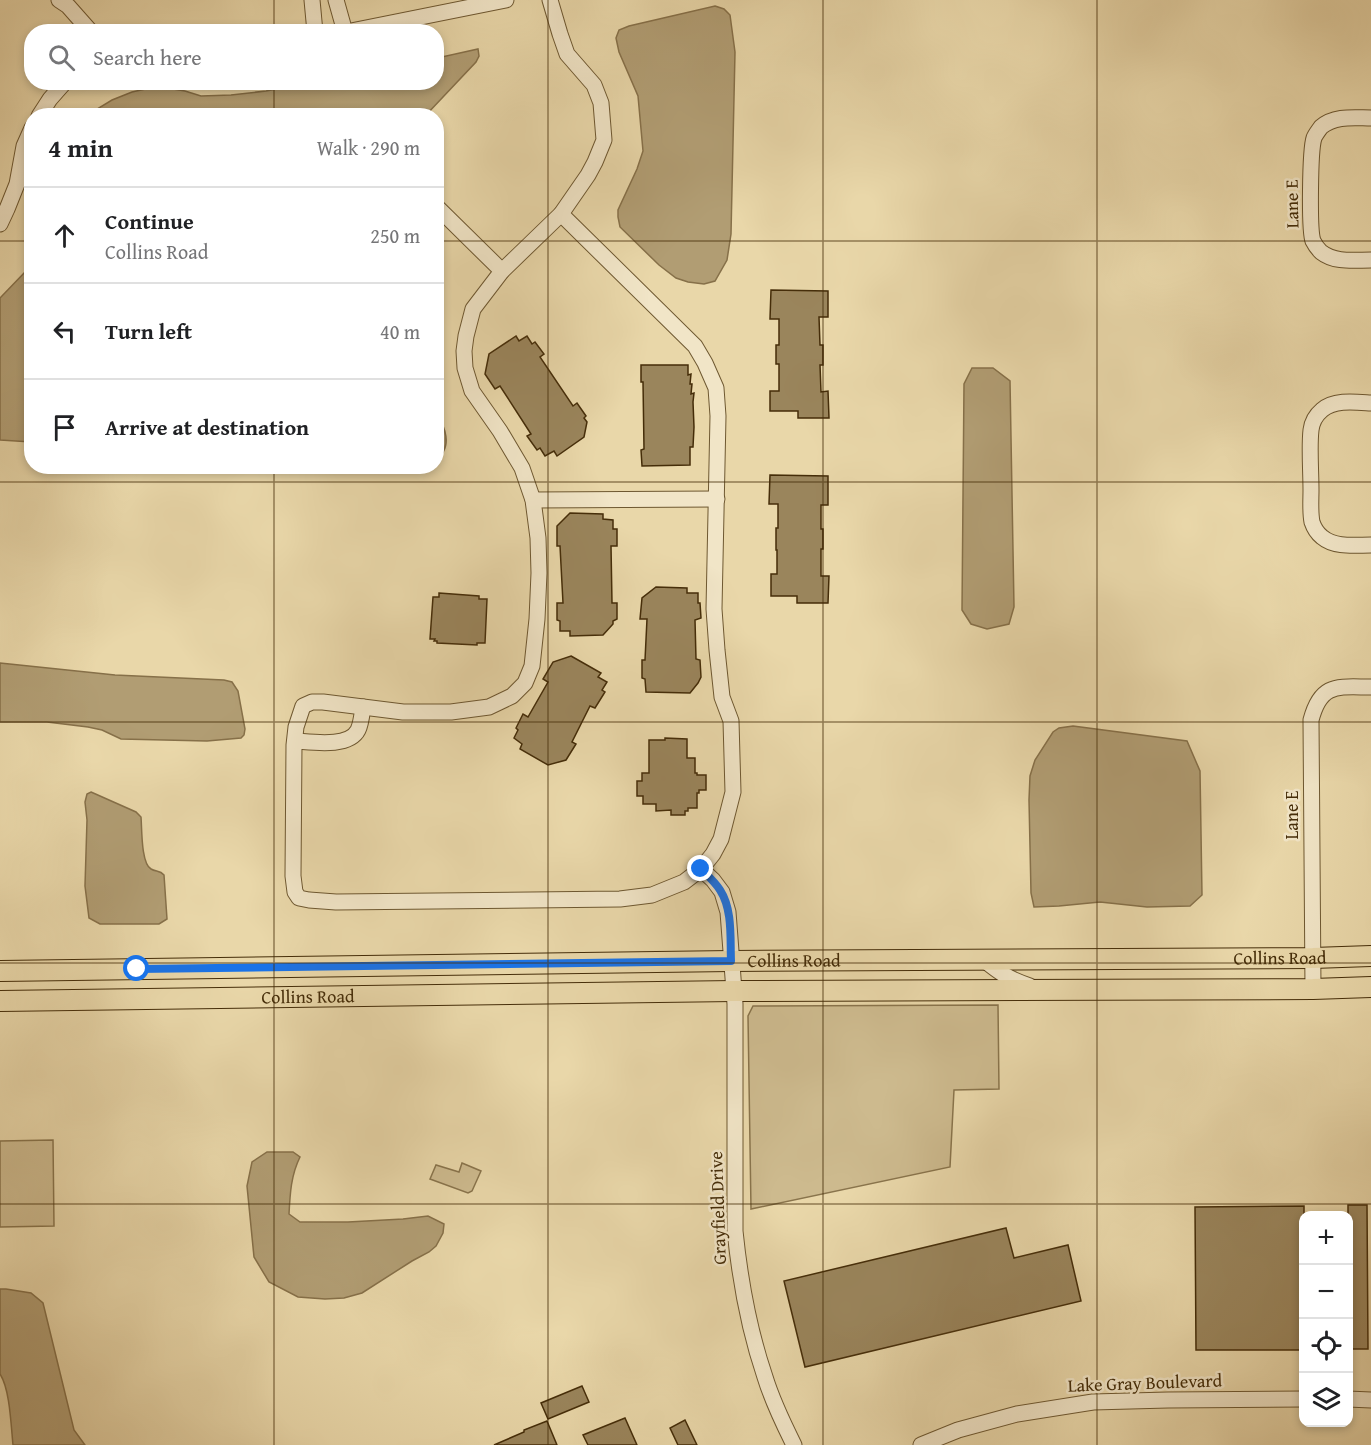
<!DOCTYPE html>
<meta charset="utf-8">
<style>
body{margin:0;font-family:"Gentium Book Plus",serif;background:#f6f6f6;color:#202124}
.controls{position:absolute;right:18px;bottom:18px;display:grid;overflow:hidden;border-radius:12px;box-shadow:0 3px 9px #0003}
.controls button{width:54px;height:54px;display:grid;place-items:center;padding:0;border:0;border-bottom:2px solid #e0e0e0;background:#fff;color:#202124;font:30px sans-serif}
.stop{position:absolute;width:18px;height:18px;margin:-14px;border:4px solid #1a73e8;border-radius:50%;background:#fff}
.stop.end{background:#1a73e8;border-color:#fff;box-shadow:0 2px 6px #0008}
.list{margin:0;padding:0;list-style:none}
h2{display:flex;justify-content:space-between;align-items:center;height:78px;margin:0;padding:0 24px;font-size:26px}
h2 small{font-size:20px;font-weight:400;color:#757577}
.list li{display:grid;grid-template-columns:39px 1fr auto;gap:18px;align-items:center;box-sizing:border-box;height:96px;padding:0 24px;border-top:2px solid #e0e0e0}
.list b{display:block;font-size:22px;white-space:nowrap}
.list p{margin:0;font-size:20px;white-space:nowrap;color:#757577}
.list em{font-size:20px;font-style:normal;color:#757577}
.icon{flex:none;width:33px;height:33px;fill:none;stroke:currentColor;stroke-width:2;stroke-linecap:round;stroke-linejoin:round}
.map{position:relative;flex:none;width:1371px;height:1445px;overflow:hidden}
.search{position:absolute;background:#fff;box-shadow:0 3px 9px #0003;left:24px;top:24px;width:420px;height:66px;display:flex;align-items:center;gap:15px;box-sizing:border-box;padding:0 21px;border-radius:24px;color:#757577;font-size:22px}
.panel{position:absolute;background:#fff;box-shadow:0 3px 9px #0003;left:24px;top:108px;width:420px;height:366px;border-radius:24px}
.map>svg:first-child{display:block}
</style>
<div class="map">
<svg width="1371" height="1445" viewBox="0 0 1371 1445">
<rect width="100%" height="100%" fill="#e9d7a9"/>
<filter id="stains"><feTurbulence type="fractalNoise" baseFrequency=".00333" numOctaves="4"/><feColorMatrix values="0 0 0 0 .2 0 0 0 0 .09 0 0 0 0 .02 0 0 0 .5 -.17"/></filter>
<radialGradient id="worn" r=".72"><stop offset=".6" stop-color="#630" stop-opacity="0"/><stop offset="1" stop-color="#630" stop-opacity=".3"/></radialGradient>
<!-- green -->
<g fill="#cdba8e" stroke="#89744c" stroke-width="1.5">
<path d="M998 1005 999 1089 954 1090 950 1167 751 1209 748 1016 753 1006Z"/>
<path d="M53 1140 54 1226 0 1227V1141Z"/>
<path d="M462 1163 481 1171 472 1191 468 1193 430 1179 436 1165 459 1172Z"/>
</g>
<!-- water -->
<g fill="#b19d73" stroke="#867049" stroke-width="1.5">
<path d="M715 6 724 9 730 15 735 52 731 234 727 260 715 281 704 284 688 282 676 278 659 265 620 227 618 217V210L637 169 643 151 638 96 619 52 616 38 619 30 629 26Z"/>
<path d="M478 49 479 56 476 62 426 115H89L97 109 112 100 132 92 150 88H167L185 91 201 96 231 95 266 91 308 83 436 82 437 58Z"/>
<path d="M31 259V442L0 440V298L25 272Z"/>
<path d="M972 368H993L1010 381 1014 607 1009 624 987 629 971 624 962 610 964 384Z"/>
<path d="M436 412C445 427 453 446 437 459Z"/>
<path d="M0 663 115 675 224 680 232 682 238 691 245 729 244 735 241 738 207 741 121 739 102 730 88 727 47 722H0Z"/>
<path d="M1073 726 1187 741 1200 771 1202 895 1190 906 1147 907 1100 902 1059 906 1034 907 1031 893 1029 800 1030 776 1035 760 1053 732 1059 728Z"/>
<path d="M91 792 136 812 141 817C142 829 141 863 151 869 156 872 160 870 164 875L167 919 159 924H100L89 918 85 886 87 820 85 802 87 794Z"/>
<path d="M267 1152H293L300 1157C291 1175 290 1194 289 1214L300 1222H348L403 1219 428 1216 444 1224 443 1233 436 1246 429 1252 412 1261 362 1293 344 1298 325 1299 298 1297 269 1282 254 1257 247 1186 252 1162Z"/>
<path d="M0 1289H6L31 1293 43 1303 74 1430 85 1445H13C11 1426 10 1389 0 1374Z"/>
</g>
<!-- building -->
<g fill="#9a855c" stroke="#452d09" stroke-width="1.5">
<path d="M771 290 828 291V317H819L820 345H823V365H820L821 392 828 391 829 418H798V411H770V391H779V364H776V345H779V319H770Z"/>
<path d="M516 336 519 341 527 336 532 344 535 342 544 354 540 357 573 406 577 403 586 416 584 418 587 422 584 437 557 456 554 451 545 456 540 448 537 450 527 436 531 434 500 386 495 389 485 374 489 354Z"/>
<path d="M641 365H688V375L691 374 690 384H692L691 394 694 393 693 402 694 427 693 447H690V465L642 466 641 450 644 449 643 382H641Z"/>
<path d="M770 475 828 476V505H821V529H823V549H821V576H829L828 603H797V596H771V574H777V550H776V528H778V504H769Z"/>
<path d="M570 513 603 514V519L613 520V529H617V546H611L612 603H617V619L613 621V624L603 635 570 636V631H560V621L557 620V603H563L560 546H557V526Z"/>
<path d="M656 587 687 588V593H698V603H700L701 618 695 620 696 659 700 660 701 677 698 683 690 693 646 692 645 679 642 678V660H645L647 619H640L642 598Z"/>
<path d="M439 593 479 596V599H487L485 643H477V645L437 643V641H434L435 639H430L433 597H439Z"/>
<path d="M571 656 601 673 598 677 607 682 602 690 605 692 595 708 590 706 572 742 576 744 566 760 548 765 520 749 522 744 514 738 518 730 516 728 523 714 528 717 548 682 543 679 553 662Z"/>
<path d="M665 738 687 739V758H695V773H697V775H706V790H699V793H697V808H688V811H685V815H671V810L656 811V804H643V796H637V781H642V773H649V740H665Z"/>
<path d="M1348 1205H1367L1368 1349H1348Z"/>
<path d="M1304 1206V1350H1196L1195 1207Z"/>
<path d="M1006 1228 1014 1258 1068 1245 1081 1301 805 1367 784 1281Z"/>
<path d="M582 1386 589 1402 548 1419 541 1403Z"/>
<path d="M625 1418 637 1445H588L583 1435Z"/>
<path d="M685 1420 697 1445H678L670 1428Z"/>
<path d="M547 1421 557 1445H494L524 1432V1430Z"/>
</g>
<g fill="none" stroke-linecap="round" stroke-linejoin="round">
<defs>
<g id="minor">
<path d="M59 0 68 6 91 32"/>
<path d="M312 0 315 32"/>
<path d="M336 0 345 32"/>
<path d="M550 0 560 34 567 54 594 85 601 103 604 140 595 162 588 175 561 214 502 271 473 309 466 336 464 351 465 368 472 391 500 431 522 468 533 500 538 538 539 573 537 619 532 666 525 683 512 696 489 707 451 712H403L323 702H312L303 706 296 727 294 745 293 876 295 892 299 898 309 900 336 902 620 899 652 895 684 882 701 869"/>
<path d="M346 32 506 0"/>
<path d="M39 116 50 99 65 82"/>
<path d="M1371 118C1355 118 1335 115 1321 127 1319 130 1315 135 1314 138 1310 150 1309 230 1313 241 1315 245 1318 249 1321 252 1335 263 1354 260 1371 260"/>
<path d="M436 206 502 271"/>
<path d="M561 214 695 346 705 363 716 388 718 416 714 609 717 650 722 697 731 721 733 792 721 839 713 854 701 869 713 880 722 892 728 912 735 1004V1231C740 1280 749 1330 765 1377 772 1400 783 1423 794 1445"/>
<path d="M0 224 7 209 17 184 24 146 32 128"/>
<path d="M1371 403C1356 402 1334 399 1322 410 1316 415 1312 422 1311 430 1309 447 1311 472 1311 490 1311 500 1310 512 1312 522 1314 528 1317 533 1322 537 1335 548 1355 545 1371 545"/>
<path d="M533 500 717 499"/>
<path d="M295 741C312 742 349 748 358 730 361 724 362 714 363 707"/>
<path d="M984 960C1001 974 1009 979 1030 986"/>
<path d="M1313 989 1311 720C1321 682 1338 687 1371 687"/>
<path d="M1348 1399 1371 1400"/>
<path d="M921 1445 958 1430 1017 1414 1093 1402 1168 1400 1304 1399"/>
</g>
<g id="major">
<path id="s1" d="M0 971 731 961 1313 958 1371 956"/>
<path id="s2" d="M0 1001 734 991 1313 989 1371 987"/>
</g>
</defs>
<!-- minor casing -->
<use href="#minor" stroke="#6e5831" stroke-width="17"/>
<!-- major casing -->
<use href="#major" stroke="#452d09" stroke-width="22"/>
<!-- minor -->
<use href="#minor" stroke="#f1e5c7" stroke-width="15"/>
<!-- major -->
<use href="#major" stroke="#e9d7a9" stroke-width="20"/>
</g>
<g fill="none" stroke-linecap="round" stroke-linejoin="round">
<!-- route -->
<path stroke="#1a73e8" stroke-width="8" d="M137 969 731 961C730 939 733 910 720 890 715 882 708 876 701 869"/>
</g>
<!-- grid -->
<path fill="none" stroke="#452d09" stroke-width="1.5" stroke-opacity="0.55" d="M274 0V32M548 0V1445M823 0V1445M1097 0V1445M274 82V116M0 241H32M436 241H1371M274 466V1445M0 482H1371M0 722H1371M0 963H1371M0 1204H1371"/>
<g text-anchor="middle" stroke-width="5" stroke-linejoin="round" paint-order="stroke">
<!-- street labels -->
<g font-size="18" fill="#452d09" stroke="#f1e5c7">
<text transform="translate(1292 204) rotate(-91)" y="6">Lane E</text>
<text transform="translate(1292 815) rotate(-90)" y="6">Lane E</text>
<text dy="6" stroke="none"><textPath href="#s1" startOffset="1280">Collins Road</textPath></text>
<text dy="6" stroke="none"><textPath href="#s1" startOffset="794">Collins Road</textPath></text>
<text dy="6" stroke="none"><textPath href="#s2" startOffset="308">Collins Road</textPath></text>
<text transform="translate(718 1208) rotate(-92)" y="6">Grayfield Drive</text>
<text transform="translate(1145 1383) rotate(-2)" y="6">Lake Gray Boulevard</text>
</g>
</g>
<rect width="100%" height="100%" filter="url(#stains)"/>
<rect width="100%" height="100%" fill="url(#worn)"/>
</svg>
<div class="controls">
<button>+</button>
<button>−</button>
<button><svg class="icon" aria-label="locate" viewBox="0 0 24 24"><circle cx="12" cy="12" r="6"/><path d="M12 2v4M12 18v4M2 12h4M18 12h4"/></svg></button>
<button><svg class="icon" aria-label="layers" viewBox="0 0 24 24"><path d="M12 4l9 5-9 5-9-5zM3 14l9 5 9-5"/></svg></button>
</div>
<div class="stop" style="left:137px;top:969px"></div>
<div class="stop end" style="left:701px;top:869px"></div>
<div class="search"><svg class="icon" aria-label="search" viewBox="0 0 24 24"><circle cx="10" cy="10" r="6"/><path d="M15 15l6 6"/></svg>Search here</div>
<section class="panel">
<h2>4 min<small>Walk · 290 m</small></h2>
<ul class="list">
<li><svg class="icon" aria-label="ahead" viewBox="0 0 24 24"><path d="M12 20V5M6 11l6-6 6 6"/></svg><div><b>Continue</b><p>Collins Road</p></div><em>250 m</em></li>
<li><svg class="icon" aria-label="left" viewBox="0 0 24 24"><path d="M17 20v-9H6M10 6l-5 5 5 5"/></svg><div><b>Turn left</b></div><em>40 m</em></li>
<li><svg class="icon" aria-label="arrive" viewBox="0 0 24 24"><path d="M6 21V4h12l-3 4 3 4H6"/></svg><div><b>Arrive at destination</b></div></li>
</ul>
</section>
</div>
